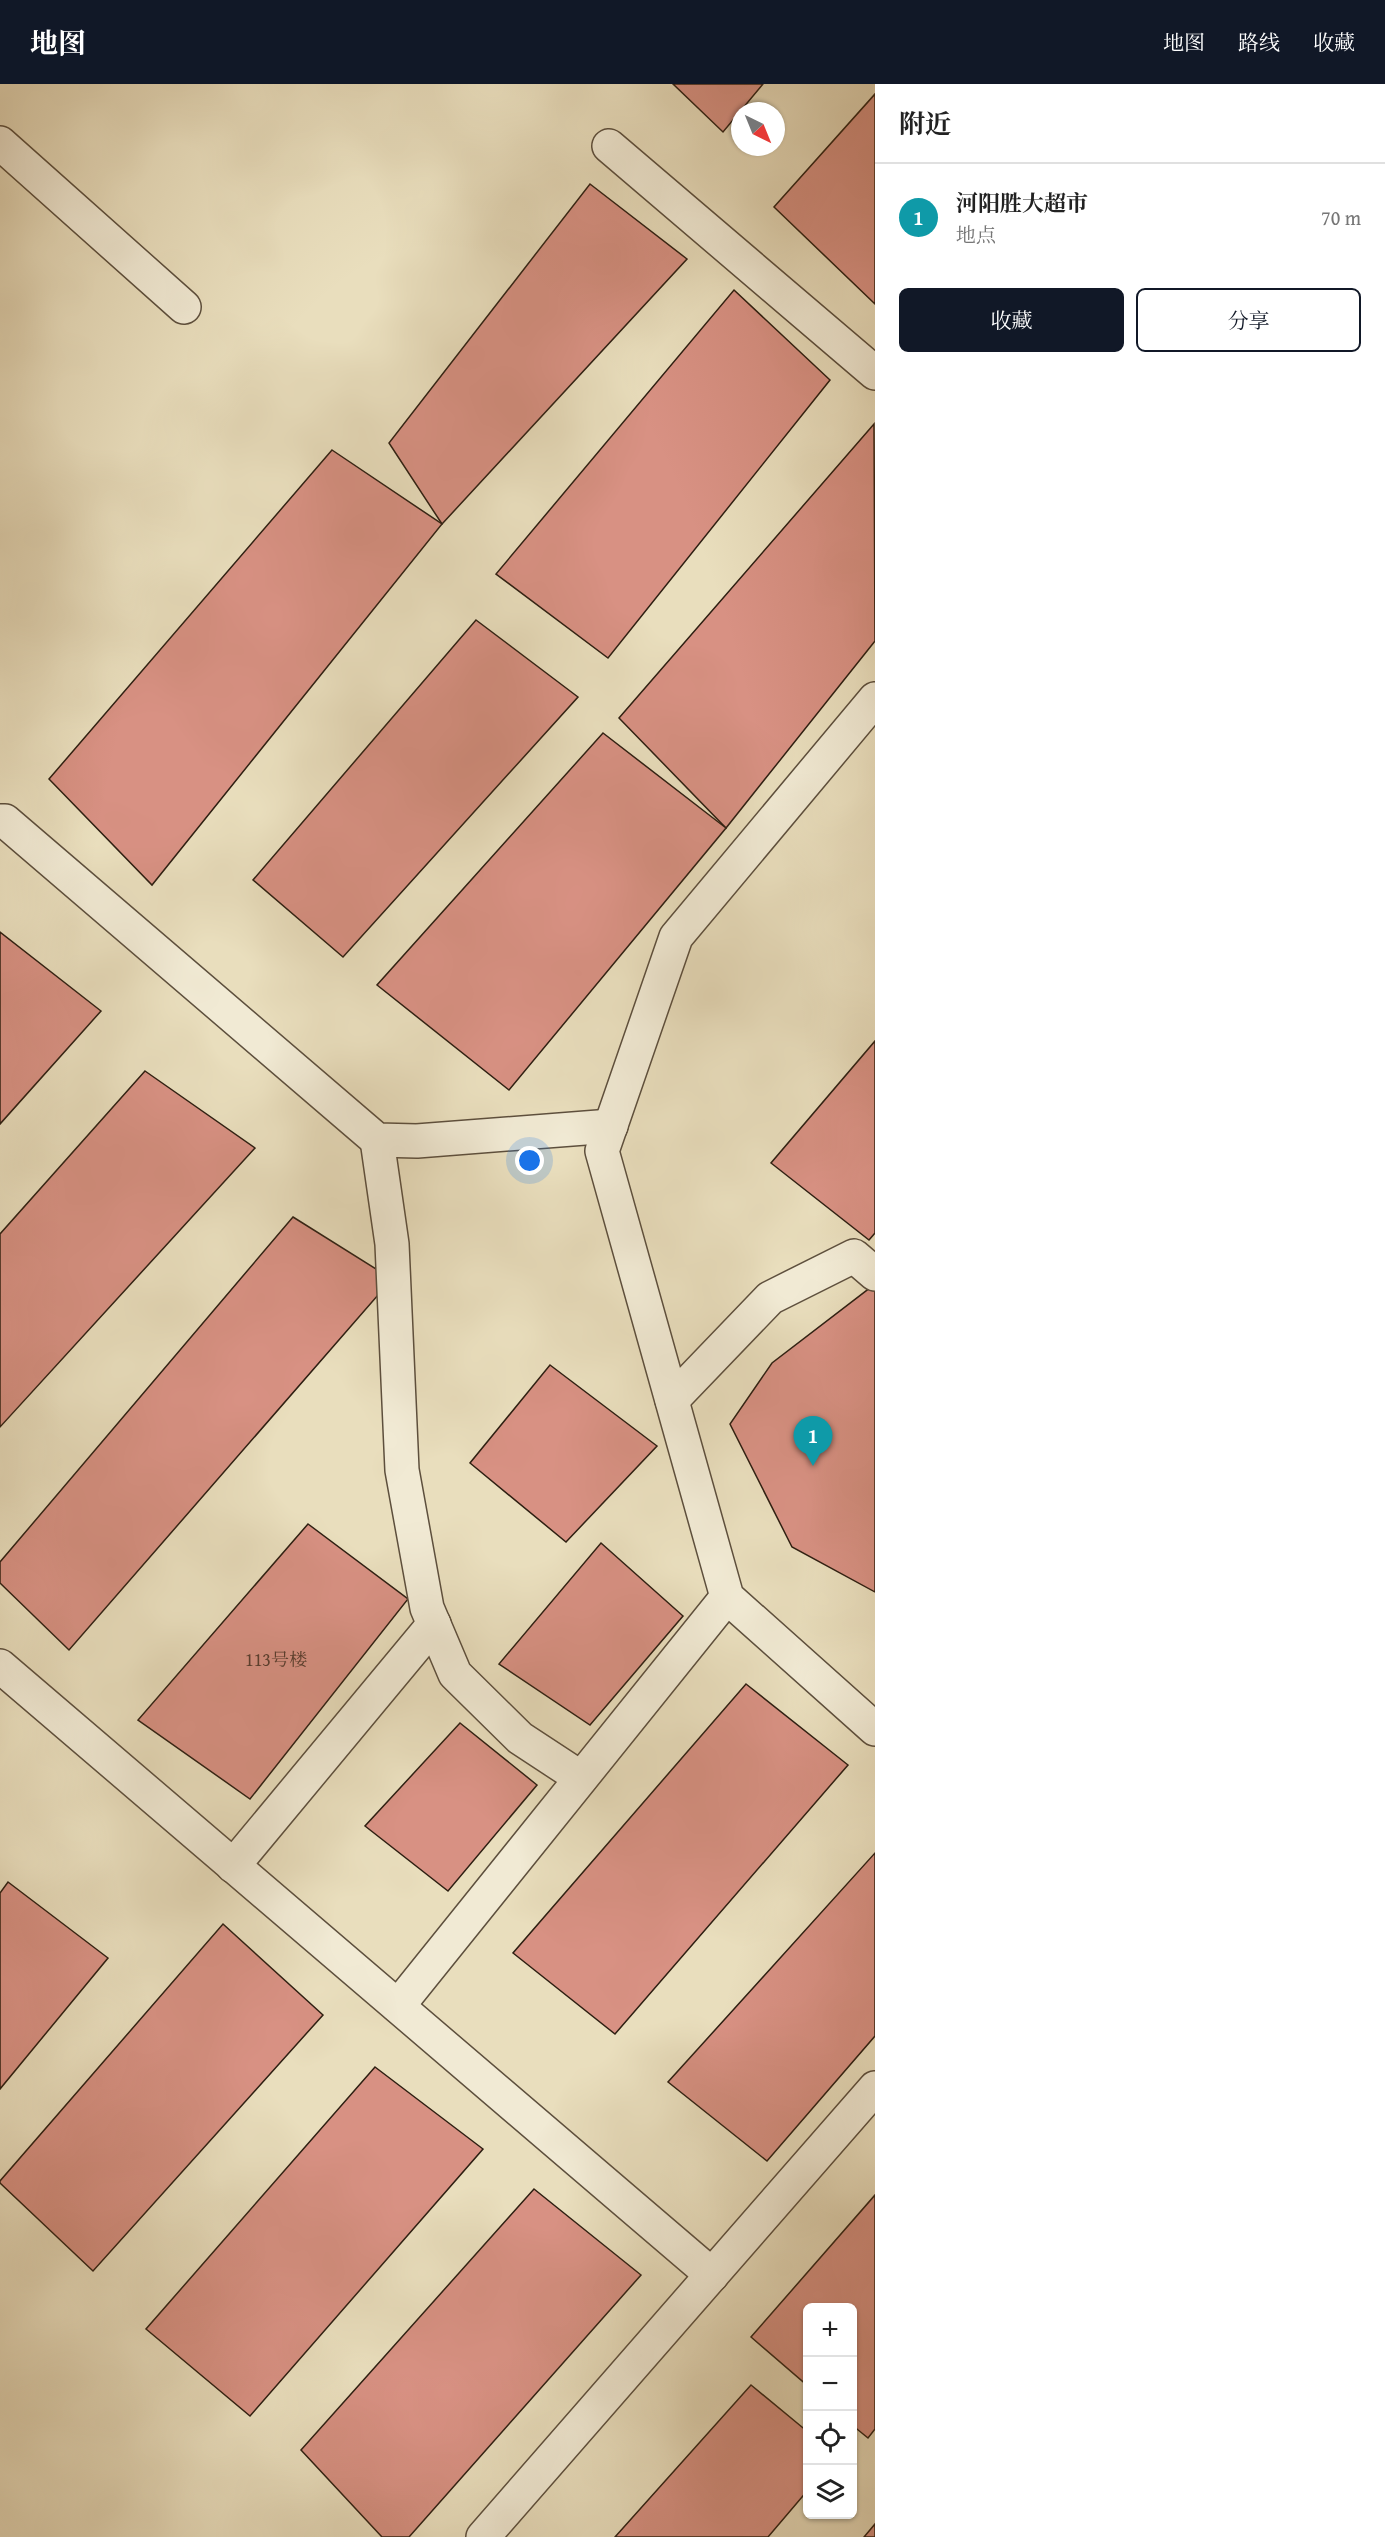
<!DOCTYPE html>
<html lang="zh">
<meta charset="utf-8">
<style>
body{margin:0;font-family:"Gentium Book Plus","Noto Serif SC",serif;background:#f6f6f6;color:#222}
.controls{position:absolute;right:18px;bottom:18px;display:grid;overflow:hidden;border-radius:9px;box-shadow:0 2px 4px #0004}
.controls button{width:54px;height:54px;display:grid;place-items:center;padding:0;border:0;border-bottom:2px solid #e0e0e0;background:#fff;color:#222;font:30px sans-serif}
.compass{position:absolute;left:731px;top:18px;width:54px;height:54px;border-radius:50%;background:#fff;box-shadow:0 2px 4px #0004;rotate:137deg}
.you{position:absolute;left:530px;top:1077px;width:21px;height:21px;margin:-15px;border:4px solid #fff;border-radius:50%;background:#1a73e8;box-shadow:0 0 0 9px #1a73e833}
.badge{display:grid;place-items:center;width:39px;height:39px;border-radius:50%;background:#111827;color:#fff;font-size:20px;font-weight:700}
.pin{position:absolute;translate:-50% -50px;filter:drop-shadow(0 2px 3px #0008)}
.pin::after{content:'';position:absolute;top:32px;width:21px;height:18px;background:inherit;clip-path:polygon(0 0,100% 0,50% 100%)}
.list{margin:0;padding:0;list-style:none}
h2{display:flex;justify-content:space-between;align-items:center;height:78px;margin:0;padding:0 24px;font-size:26px}
h2 small{font-size:20px;font-weight:400;color:#767676}
.list li{display:grid;grid-template-columns:39px 1fr auto;gap:18px;align-items:center;box-sizing:border-box;height:108px;padding:0 24px;border-top:2px solid #e0e0e0}
.list b{display:block;font-size:22px;white-space:nowrap}
.list p{margin:0;font-size:20px;white-space:nowrap;color:#767676}
.list em{font-size:20px;font-style:normal;color:#767676}
.actions{display:flex;gap:12px;padding:18px 24px}
.actions a{flex:1;padding:14px 0;border:2px solid #111827;border-radius:9px;text-align:center;font-size:21px;color:#111827}
.actions .main{background:#111827;color:#fff}
.icon{flex:none;width:33px;height:33px;fill:none;stroke:currentColor;stroke-width:2;stroke-linecap:round;stroke-linejoin:round}
.map{position:relative;flex:none;width:875px;height:2453px;overflow:hidden}
header{display:flex;align-items:center;gap:36px;box-sizing:border-box;height:84px;padding:0 30px;background:#111827;color:#fff}
header strong{font-size:28px}
nav{display:flex;gap:33px;margin-inline-start:auto;font-size:21px}
main{display:flex}
aside{flex:1;background:#fff}
.map>svg:first-child{display:block}
</style>
<header>
<strong>地图</strong>
<nav><a>地图</a><a>路线</a><a>收藏</a></nav>
</header>
<main>
<div class="map">
<svg width="875" height="2453" viewBox="0 0 875 2453">
<rect width="100%" height="100%" fill="#e9debd"/>
<filter id="stains"><feTurbulence type="fractalNoise" baseFrequency=".00333" numOctaves="4"/><feColorMatrix values="0 0 0 0 .2 0 0 0 0 .09 0 0 0 0 .02 0 0 0 .5 -.17"/></filter>
<radialGradient id="worn" r=".72"><stop offset=".6" stop-color="#630" stop-opacity="0"/><stop offset="1" stop-color="#630" stop-opacity=".3"/></radialGradient>
<!-- building -->
<g fill="#d89183" stroke="#2e1f12" stroke-width="1.5">
<path d="M673 0H763L723 48Z"/>
<path d="M875 10V220L774 123Z"/>
<path d="M590 100 687 175 442 440 389 359Z"/>
<path d="M734 206 830 296 608 574 496 490Z"/>
<path d="M874 340 875 557 726 744 619 634Z"/>
<path d="M332 366 442 440 152 801 49 695Z"/>
<path d="M476 536 578 613 343 873 253 796Z"/>
<path d="M603 649 726 744 509 1006 377 901Z"/>
<path d="M0 848 101 927 0 1040Z"/>
<path d="M875 957V1149L869 1156 771 1079Z"/>
<path d="M145 987 255 1064 0 1343V1150Z"/>
<path d="M293 1133 392 1195 69 1566 0 1499V1478Z"/>
<path d="M875 1200V1508L792 1463 730 1340 772 1279Z"/>
<path d="M550 1281 657 1362 566 1458 470 1379Z"/>
<path d="M308 1440 408 1515 250 1715 138 1636Z"/>
<path d="M601 1459 683 1532 590 1641 499 1580Z"/>
<path d="M746 1600 848 1681 615 1950 513 1869Z"/>
<path d="M460 1639 537 1701 448 1807 365 1742Z"/>
<path d="M875 1769V1952L767 2077 668 1998Z"/>
<path d="M8 1798 108 1874 0 2005V1809Z"/>
<path d="M223 1840 323 1931 93 2187 0 2099V2097Z"/>
<path d="M375 1983 483 2065 250 2332 146 2245Z"/>
<path d="M534 2105 641 2191 409 2453H382L301 2366Z"/>
<path d="M875 2111V2345L868 2354 852 2341V2224H808V2302L751 2253Z"/>
<path d="M751 2301 808 2348V2406L768 2453H615Z"/>
<path d="M875 2440V2453H864Z"/>
</g>
<g fill="none" stroke-linecap="round" stroke-linejoin="round">
<defs>
<g id="minor">
<path d="M0 59 184 223"/>
<path d="M609 62 875 289"/>
<path d="M875 615 676 853 602 1067 727 1513 875 1645"/>
<path d="M0 737H5L377 1056 417 1057 611 1042"/>
<path d="M377 1056 392 1160 402 1386 427 1524 455 1590 520 1654 581 1694"/>
<path d="M672 1316 770 1214 854 1172 875 1190"/>
<path d="M0 1582 712 2191"/>
<path d="M233 1782 434 1540"/>
<path d="M398 1922 727 1513"/>
<path d="M483 2453 875 2004"/>
</g>
</defs>
<!-- minor casing -->
<use href="#minor" stroke="#5d4f3d" stroke-width="36"/>
<!-- minor -->
<use href="#minor" stroke="#f1ead4" stroke-width="33"/>
</g>
<g text-anchor="middle" stroke-width="5" stroke-linejoin="round" paint-order="stroke">
<!-- number labels -->
<g font-size="18" fill="#583c2e">
<text x="276" y="1582">113号楼</text>
</g>
</g>
<rect width="100%" height="100%" filter="url(#stains)"/>
<rect width="100%" height="100%" fill="url(#worn)"/>
</svg>
<div class="controls">
<button>+</button>
<button>−</button>
<button><svg class="icon" aria-label="locate" viewBox="0 0 24 24"><circle cx="12" cy="12" r="6"/><path d="M12 2v4M12 18v4M2 12h4M18 12h4"/></svg></button>
<button><svg class="icon" aria-label="layers" viewBox="0 0 24 24"><path d="M12 4l9 5-9 5-9-5zM3 14l9 5 9-5"/></svg></button>
</div>
<svg class="compass" viewBox="-18 -18 36 36"><path d="M0-13l5 13h-10z" fill="#e53935"/><path d="M0 13l5-13h-10z" fill="#767676"/></svg>
<div class="you"></div>
<div class="pin badge" style="left:813px;top:1382px;background:#0f9aa8">1</div>
</div>
<aside>
<h2>附近<small></small></h2>
<ul class="list">
<li><span class="badge" style="background:#0f9aa8">1</span><div><b>河阳胜大超市</b><p>地点</p></div><em>70 m</em></li>
</ul>
<div class="actions"><a class="main">收藏</a><a>分享</a></div>
</aside>
</main>
